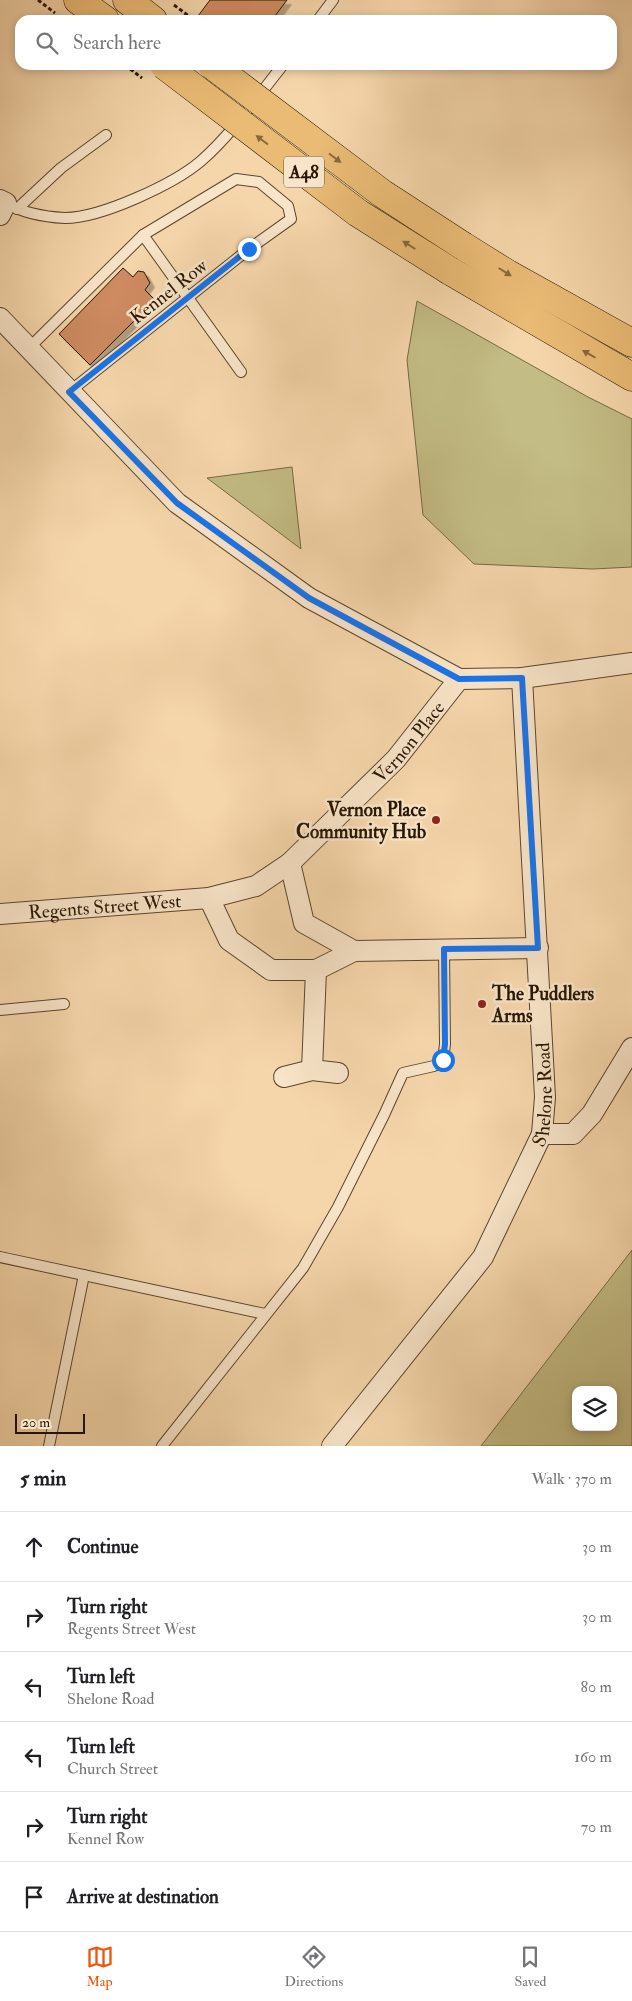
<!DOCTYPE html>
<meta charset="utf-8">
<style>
body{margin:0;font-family:"IM FELL Double Pica",serif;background:#f6f6f6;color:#202124}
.controls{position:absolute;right:15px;bottom:15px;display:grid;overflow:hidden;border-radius:10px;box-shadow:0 2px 8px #0003}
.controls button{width:45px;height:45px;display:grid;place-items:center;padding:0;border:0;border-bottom:1px solid #e0e0e0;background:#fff;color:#202124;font:25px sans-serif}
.scale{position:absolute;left:15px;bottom:12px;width:70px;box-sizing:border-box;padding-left:5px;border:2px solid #281603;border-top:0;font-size:14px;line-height:18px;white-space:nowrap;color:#281603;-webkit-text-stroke:4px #f8e4c8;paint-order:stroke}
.stop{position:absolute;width:15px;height:15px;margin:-11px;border:4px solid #1a73e8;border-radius:50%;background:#fff}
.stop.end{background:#1a73e8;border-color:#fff;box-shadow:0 1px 5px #0008}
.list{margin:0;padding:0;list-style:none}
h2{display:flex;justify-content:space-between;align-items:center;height:65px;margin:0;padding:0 20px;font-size:21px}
h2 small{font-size:16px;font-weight:400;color:#757577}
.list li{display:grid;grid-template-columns:32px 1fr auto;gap:15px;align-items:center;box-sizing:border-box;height:70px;padding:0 20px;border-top:1px solid #e0e0e0}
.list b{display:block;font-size:19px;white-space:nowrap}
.list p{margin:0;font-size:16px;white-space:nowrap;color:#757577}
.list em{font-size:16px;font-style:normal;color:#757577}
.icon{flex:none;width:28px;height:28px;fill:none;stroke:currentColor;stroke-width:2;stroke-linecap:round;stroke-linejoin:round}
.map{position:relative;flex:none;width:632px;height:1446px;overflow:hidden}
.search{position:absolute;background:#fff;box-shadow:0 2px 8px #0003;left:15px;right:15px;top:15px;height:55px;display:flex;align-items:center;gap:12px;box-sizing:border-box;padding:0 18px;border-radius:15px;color:#757577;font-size:19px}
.sheet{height:485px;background:#fff}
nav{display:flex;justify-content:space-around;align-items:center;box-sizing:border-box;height:70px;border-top:1px solid #e0e0e0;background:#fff;font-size:14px;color:#757577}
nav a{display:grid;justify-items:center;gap:2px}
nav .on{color:#ea580c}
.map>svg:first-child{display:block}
</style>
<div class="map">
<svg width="632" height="1446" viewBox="0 0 632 1446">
<defs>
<filter id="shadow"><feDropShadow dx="4.5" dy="4.5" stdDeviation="0" flood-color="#0004"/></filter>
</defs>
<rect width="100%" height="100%" fill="#f5d6aa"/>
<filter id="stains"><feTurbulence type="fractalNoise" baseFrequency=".004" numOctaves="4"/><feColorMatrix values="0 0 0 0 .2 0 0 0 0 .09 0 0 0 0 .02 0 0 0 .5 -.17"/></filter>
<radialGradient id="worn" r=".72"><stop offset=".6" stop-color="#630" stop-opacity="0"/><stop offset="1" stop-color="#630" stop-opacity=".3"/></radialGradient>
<!-- green -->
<g fill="#c3bc84" stroke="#766944" fill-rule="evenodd">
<path d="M417 301 588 397 632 419V567L593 569 474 564 423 515 407 360Z"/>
<path d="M292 467 301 549 207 478Z"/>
<path d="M632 1250V1446H481ZM576 1390H613V1427H576Z"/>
</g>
<!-- building -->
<g fill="#ce8a61" stroke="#281603" filter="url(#shadow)">
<path d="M210 0H287L272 20H195Z"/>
<path d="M123 268 133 277 138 271 144 272 150 283 145 290 155 300 90 365 59 334Z"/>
</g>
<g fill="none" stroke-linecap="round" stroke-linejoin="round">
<defs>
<g id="service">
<path d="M318 20 333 0"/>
<path d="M6 203C23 213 45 217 65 218 101 218 174 184 201 161 232 134 257 97 283 65"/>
<path d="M17 209 61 168 106 135"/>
<path d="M143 235 241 372"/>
<path d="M30 347 143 235 236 179 259 182 288 206 291 219 249 249 69 392"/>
<path d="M0 1010 64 1004"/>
<path d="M0 1257 265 1314"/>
<path d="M49 1446 84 1275"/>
<path d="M162 1446 303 1268 338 1207 384 1115 403 1073 434 1066 443 1061 445 1044 444 949"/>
</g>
<g id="minor">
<path d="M0 200 6 203 0 215"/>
<path d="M0 318 177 503 309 598 459 679 522 678 632 663"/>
<path d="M290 863 304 923 354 951"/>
<path d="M209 898 229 940 271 970H316L354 951 538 948"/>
<path id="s1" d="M0 914 209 898 256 886 290 863 396 759 459 679"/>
<path d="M312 1070 316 970"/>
<path d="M284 1077 312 1070 338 1073"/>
<path d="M542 1134H573L592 1114 632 1048"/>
<path id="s2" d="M332 1446 483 1257 542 1134 545 1097 522 678"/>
</g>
<g id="primary">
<path d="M78 0 105 20"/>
<path d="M127 0 153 20"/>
<path d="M463 246 508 274 632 343"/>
<path d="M450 271 632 377"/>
</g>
</defs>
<!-- service casing -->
<use href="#service" stroke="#5b462d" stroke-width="12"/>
<!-- minor casing -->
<use href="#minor" stroke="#5b462d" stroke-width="22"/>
<!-- primary casing -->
<use href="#primary" stroke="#281603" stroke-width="29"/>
<!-- path -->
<g stroke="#281603" stroke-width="3" stroke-dasharray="4 2.5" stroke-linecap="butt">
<path d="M38 0 55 13"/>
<path d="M174 5 194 20"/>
</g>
<!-- service -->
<use href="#service" stroke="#f8e4c8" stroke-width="10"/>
<!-- minor -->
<use href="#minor" stroke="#f8e4c8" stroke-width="20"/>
<!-- primary -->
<use href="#primary" stroke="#eabb75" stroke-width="28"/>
<defs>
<g id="primary-bridge">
<path d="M164 65 358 213 450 271"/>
<path d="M212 65 383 194 463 246"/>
</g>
</defs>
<!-- primary-bridge casing -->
<use href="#primary-bridge" stroke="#281603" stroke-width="29" stroke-linecap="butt"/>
<!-- path-bridge -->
<path stroke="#281603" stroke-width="3" stroke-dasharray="4 2.5" stroke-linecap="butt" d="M125 65 142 78"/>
<!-- primary-bridge -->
<use href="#primary-bridge" stroke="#eabb75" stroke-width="28"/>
</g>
<!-- one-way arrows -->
<defs><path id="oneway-solid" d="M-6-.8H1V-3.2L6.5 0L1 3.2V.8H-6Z" transform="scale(1.25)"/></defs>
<g fill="#89683c">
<use href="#oneway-solid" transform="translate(262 140) rotate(-143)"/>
<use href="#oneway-solid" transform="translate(335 158) rotate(37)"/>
<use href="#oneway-solid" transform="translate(409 245) rotate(-148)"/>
<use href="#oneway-solid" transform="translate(505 272) rotate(32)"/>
<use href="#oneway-solid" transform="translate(589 354) rotate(-150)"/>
</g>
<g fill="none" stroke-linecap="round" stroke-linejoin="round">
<!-- route -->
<path stroke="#1a73e8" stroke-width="6" d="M249 249 69 392 177 503 309 598 459 679 522 678 538 948 444 949 445 1044 443 1060"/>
</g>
<!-- markers -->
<g fill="#8f2418" stroke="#f8e4c8" stroke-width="2">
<circle cx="436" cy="820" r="5"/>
<circle cx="482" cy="1004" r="5"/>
</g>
<g text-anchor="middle" stroke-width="5" stroke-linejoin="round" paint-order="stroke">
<!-- shield labels -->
<rect fill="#f8e4c8" stroke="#66543e" stroke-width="1" x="284" y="156.5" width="40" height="31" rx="4"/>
<g font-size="18" font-weight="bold" fill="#281603">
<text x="304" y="178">A48</text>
</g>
<!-- street labels -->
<g font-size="19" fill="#281603" stroke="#f8e4c8">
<text transform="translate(168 291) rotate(-38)" y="7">Kennel Row</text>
<text dy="7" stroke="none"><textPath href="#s1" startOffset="469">Vernon Place</textPath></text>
<text dy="7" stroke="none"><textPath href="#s1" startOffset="105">Regents Street West</textPath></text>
<text dy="7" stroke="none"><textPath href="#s2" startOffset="418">Shelone Road</textPath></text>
</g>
<!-- poi labels -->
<g font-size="19" font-weight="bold" fill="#281603" stroke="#f8e4c8" text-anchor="end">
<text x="426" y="816">Vernon Place<tspan x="426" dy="22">Community Hub</tspan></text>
<text x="492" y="1000" text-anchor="start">The Puddlers<tspan x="492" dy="22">Arms</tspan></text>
</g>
</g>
<rect width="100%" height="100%" filter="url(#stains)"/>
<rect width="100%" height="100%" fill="url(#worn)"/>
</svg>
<div class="controls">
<button><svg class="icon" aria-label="layers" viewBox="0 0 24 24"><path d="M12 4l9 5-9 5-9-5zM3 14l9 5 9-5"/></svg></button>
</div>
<div class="scale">20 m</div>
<div class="stop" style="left:443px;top:1060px"></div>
<div class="stop end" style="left:249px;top:249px"></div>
<div class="search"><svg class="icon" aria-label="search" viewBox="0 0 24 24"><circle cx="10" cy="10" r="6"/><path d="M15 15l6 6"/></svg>Search here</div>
</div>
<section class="sheet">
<h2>5 min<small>Walk · 370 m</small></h2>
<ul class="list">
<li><svg class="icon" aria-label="ahead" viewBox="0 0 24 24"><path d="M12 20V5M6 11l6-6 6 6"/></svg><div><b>Continue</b></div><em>30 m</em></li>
<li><svg class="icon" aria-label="right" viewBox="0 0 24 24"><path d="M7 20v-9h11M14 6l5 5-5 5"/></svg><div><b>Turn right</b><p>Regents Street West</p></div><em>30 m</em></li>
<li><svg class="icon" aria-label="left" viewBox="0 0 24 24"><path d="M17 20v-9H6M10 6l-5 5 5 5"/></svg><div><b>Turn left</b><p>Shelone Road</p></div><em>80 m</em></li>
<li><svg class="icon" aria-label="left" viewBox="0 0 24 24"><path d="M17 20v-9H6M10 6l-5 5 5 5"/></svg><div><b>Turn left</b><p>Church Street</p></div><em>160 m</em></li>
<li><svg class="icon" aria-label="right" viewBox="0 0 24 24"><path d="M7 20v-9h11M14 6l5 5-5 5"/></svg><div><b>Turn right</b><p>Kennel Row</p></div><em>70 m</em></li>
<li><svg class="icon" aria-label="arrive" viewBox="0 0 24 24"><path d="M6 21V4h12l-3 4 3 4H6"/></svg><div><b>Arrive at destination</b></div></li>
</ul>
</section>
<nav>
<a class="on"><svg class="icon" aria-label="map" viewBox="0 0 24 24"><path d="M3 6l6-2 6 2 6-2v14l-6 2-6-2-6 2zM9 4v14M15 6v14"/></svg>Map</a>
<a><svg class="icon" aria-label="directions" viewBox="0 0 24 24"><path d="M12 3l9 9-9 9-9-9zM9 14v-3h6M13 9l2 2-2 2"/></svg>Directions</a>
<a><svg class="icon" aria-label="saved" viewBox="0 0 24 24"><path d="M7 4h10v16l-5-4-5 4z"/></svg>Saved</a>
</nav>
